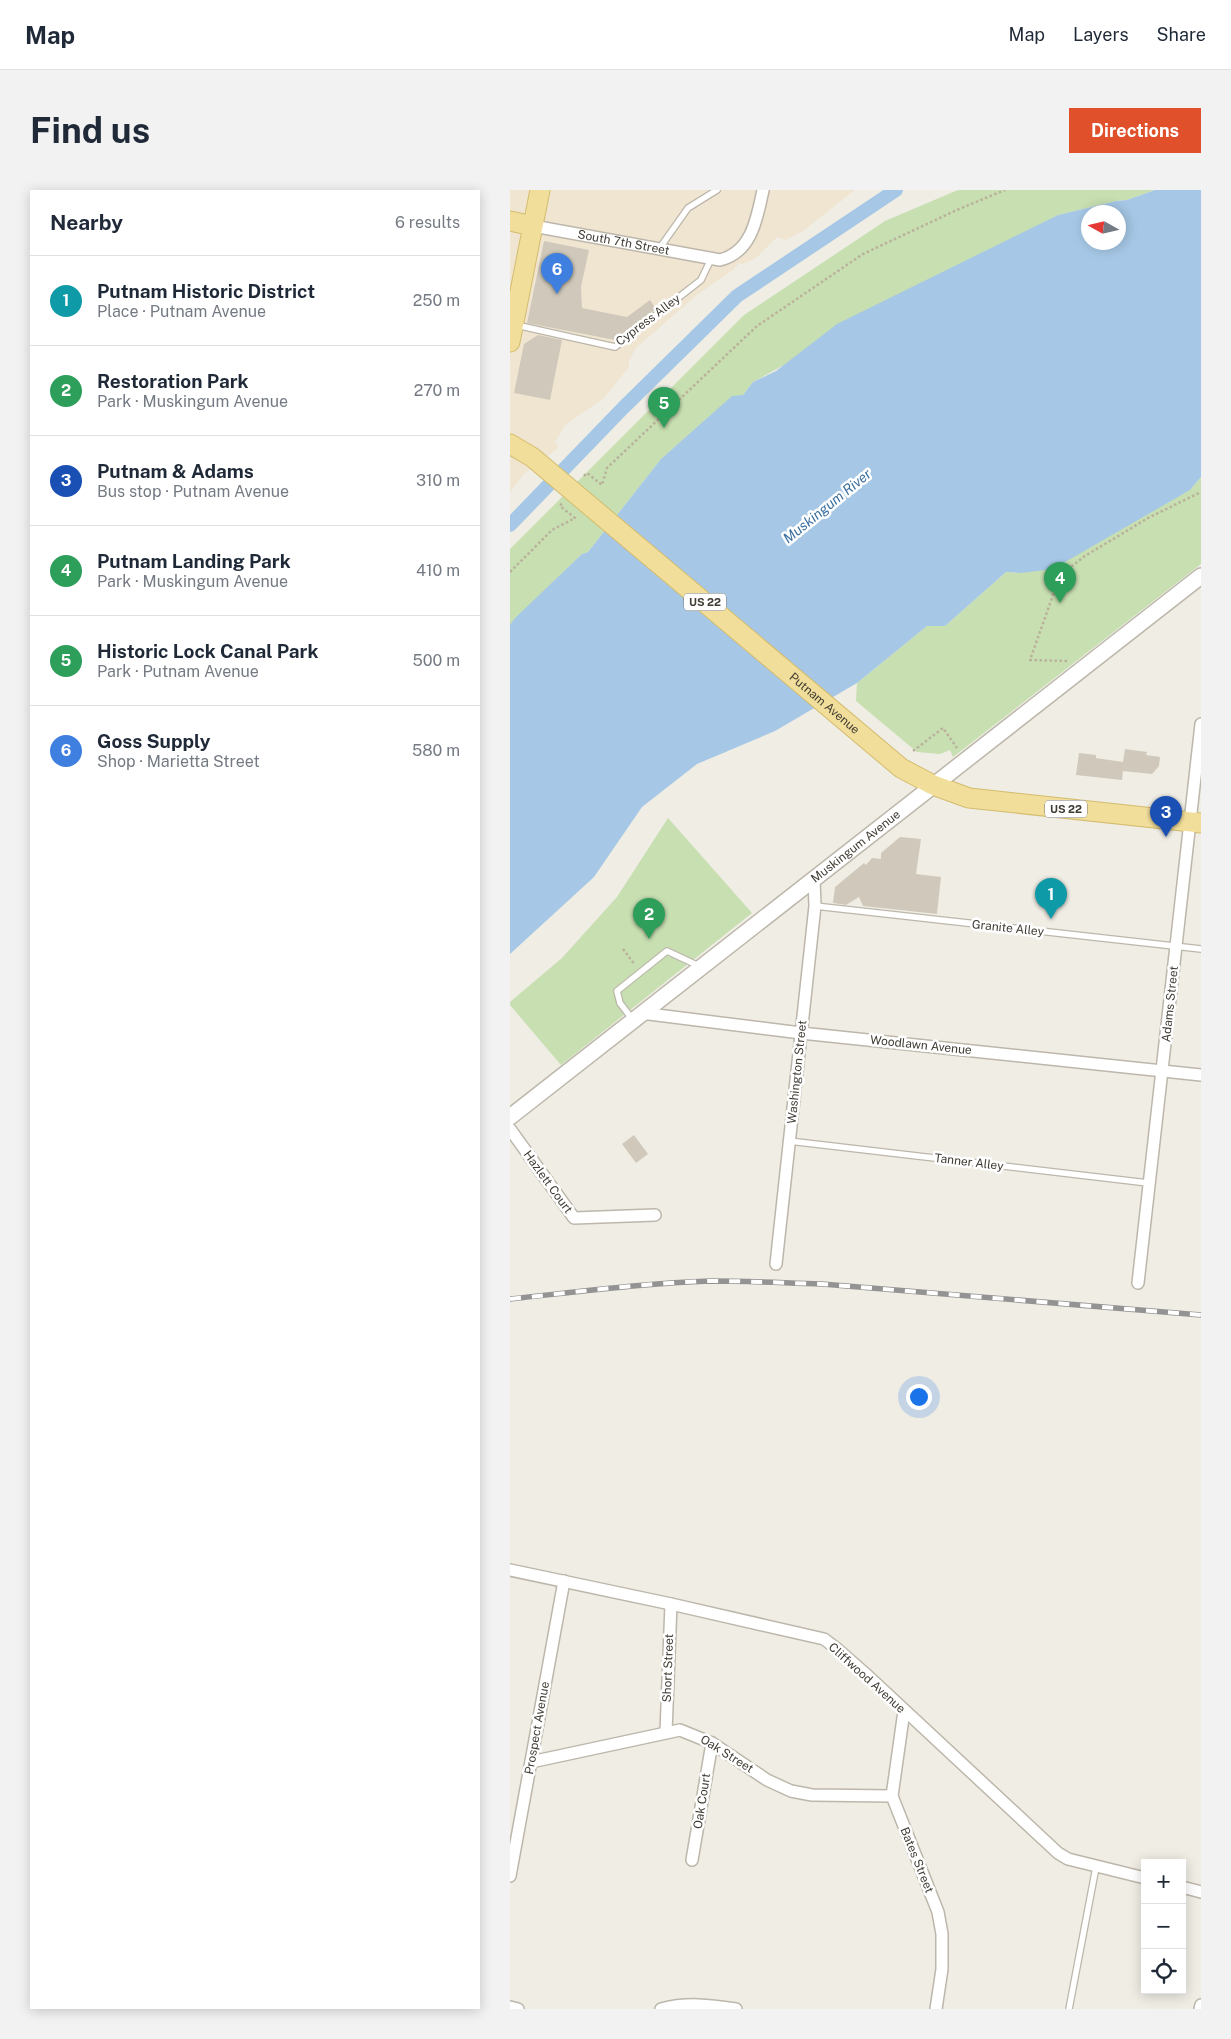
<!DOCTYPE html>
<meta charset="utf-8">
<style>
body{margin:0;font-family:"Public Sans",sans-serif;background:#f2f2f3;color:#1f2937}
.controls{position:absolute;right:15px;bottom:15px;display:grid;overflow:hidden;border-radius:0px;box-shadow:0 2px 12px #0003}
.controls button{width:45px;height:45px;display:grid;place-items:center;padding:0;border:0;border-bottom:1px solid #e0e1e3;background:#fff;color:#1f2937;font:25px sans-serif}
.compass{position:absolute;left:571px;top:15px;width:45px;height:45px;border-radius:50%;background:#fff;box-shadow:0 2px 12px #0003;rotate:278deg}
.you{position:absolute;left:408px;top:1206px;width:18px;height:18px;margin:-12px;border:4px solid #fff;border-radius:50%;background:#1a73e8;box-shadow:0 0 0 8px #1a73e833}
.badge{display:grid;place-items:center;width:32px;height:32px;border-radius:50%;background:#e0512b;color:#fff;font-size:16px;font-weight:700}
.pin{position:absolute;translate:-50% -41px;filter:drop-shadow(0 1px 2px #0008)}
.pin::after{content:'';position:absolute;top:26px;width:18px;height:15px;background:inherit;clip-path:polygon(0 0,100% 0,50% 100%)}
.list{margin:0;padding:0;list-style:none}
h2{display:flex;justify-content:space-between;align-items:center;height:65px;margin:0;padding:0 20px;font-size:21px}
h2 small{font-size:16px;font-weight:400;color:#747a83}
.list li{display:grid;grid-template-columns:32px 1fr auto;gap:15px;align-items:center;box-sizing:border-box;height:90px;padding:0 20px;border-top:1px solid #e0e1e3}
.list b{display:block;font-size:19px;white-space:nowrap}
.list p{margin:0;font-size:16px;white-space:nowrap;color:#747a83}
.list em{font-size:16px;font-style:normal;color:#747a83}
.icon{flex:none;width:28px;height:28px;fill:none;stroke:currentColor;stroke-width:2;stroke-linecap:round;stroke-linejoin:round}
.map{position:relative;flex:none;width:691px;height:1819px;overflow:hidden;border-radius:0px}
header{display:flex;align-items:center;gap:30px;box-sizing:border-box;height:70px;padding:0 25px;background:#fff;border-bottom:1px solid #e0e1e3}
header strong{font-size:24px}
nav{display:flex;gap:28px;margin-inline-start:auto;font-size:18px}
.intro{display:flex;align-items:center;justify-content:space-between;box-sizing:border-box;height:120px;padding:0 30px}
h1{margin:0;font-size:35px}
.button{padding:12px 22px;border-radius:0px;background:#e0512b;color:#fff;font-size:18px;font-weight:700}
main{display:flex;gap:30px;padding:0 30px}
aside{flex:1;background:#fff;border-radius:0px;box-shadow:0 2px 12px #0003}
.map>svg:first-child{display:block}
</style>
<header>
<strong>Map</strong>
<nav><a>Map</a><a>Layers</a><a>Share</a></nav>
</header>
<div class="intro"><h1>Find us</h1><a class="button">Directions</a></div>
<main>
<aside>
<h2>Nearby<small>6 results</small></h2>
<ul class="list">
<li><span class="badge" style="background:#0f9aa8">1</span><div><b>Putnam Historic District</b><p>Place · Putnam Avenue</p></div><em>250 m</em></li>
<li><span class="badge" style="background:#2e9e5b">2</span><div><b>Restoration Park</b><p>Park · Muskingum Avenue</p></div><em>270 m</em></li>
<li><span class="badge" style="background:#1a4fb4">3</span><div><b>Putnam &amp; Adams</b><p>Bus stop · Putnam Avenue</p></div><em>310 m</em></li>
<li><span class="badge" style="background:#2e9e5b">4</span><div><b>Putnam Landing Park</b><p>Park · Muskingum Avenue</p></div><em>410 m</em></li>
<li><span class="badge" style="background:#2e9e5b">5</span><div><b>Historic Lock Canal Park</b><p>Park · Putnam Avenue</p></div><em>500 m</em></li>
<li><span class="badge" style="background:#3f7fe0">6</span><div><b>Goss Supply</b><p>Shop · Marietta Street</p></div><em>580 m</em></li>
</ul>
</aside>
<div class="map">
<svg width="691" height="1819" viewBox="0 0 691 1819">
<rect width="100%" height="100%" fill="#efede4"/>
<!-- commercial -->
<path fill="#f0e5d1" d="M0 0H345L293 41 275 50 267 47 246 68 233 74 229 73 223 80 187 105 126 158 119 171V177L94 208 55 235 45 252 48 255 47 259 14 284 0 302Z"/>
<!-- green -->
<g fill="#c7dfb1">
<path d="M448 0H645L617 10 606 11 548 25 243 192 233 205 222 207 151 269 78 362 72 364 0 435V359L234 125 375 31Z"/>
<path d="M691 287V374L443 567 440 560 430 564 407 562 346 511 347 493 417 436H435L496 382 511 383 645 319 680 300Z"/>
<path d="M158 628 242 723 51 875 0 815V812L52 768 107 707Z"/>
</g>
<!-- water -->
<path fill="#a6c8e6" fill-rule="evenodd" d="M645 0H691V287L680 300 543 379 511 383 496 382 435 436H417L347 493 265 541 187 574 132 617 84 687 0 764V435L5 428 72 364 78 362 151 269 222 206 233 205 243 192 266 181 327 134 548 25 606 11 617 10ZM578 22H608V52H578Z"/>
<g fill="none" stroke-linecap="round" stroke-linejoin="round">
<!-- canal -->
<path stroke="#a6c8e6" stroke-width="14" d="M0 335 113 218 227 106 386 0"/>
</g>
<!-- building -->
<g fill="#d0c9bb">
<path d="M34 51 79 60 71 97 72 118 117 127 140 110 146 119 105 150 17 133Z"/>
<path d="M28 145 52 150 40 210 4 203 14 154Z"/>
<path d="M615 559 637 562 636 565 650 567 649 576 642 584 613 581 612 590 566 585 569 563 586 565V568L613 572Z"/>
<path d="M390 647 411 649 406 684 431 687 427 724 353 716 349 707 336 715 323 713 325 697 354 673 356 675 362 668 371 669V663Z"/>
<path d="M124 945 138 964 126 973 112 954Z"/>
</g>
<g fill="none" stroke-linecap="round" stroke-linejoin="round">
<defs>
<g id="service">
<path d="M149 59 178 18 207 0"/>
<path d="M6 135 105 157 191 90 201 69"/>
<path d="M305 716 691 759"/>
<path d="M123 830 110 813 107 801 157 761 189 776"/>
<path d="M279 951 638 993"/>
<path d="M559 1819 586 1677"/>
</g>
<g id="minor">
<path id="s1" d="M23 36 210 70C242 62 247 28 253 0"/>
<path d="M131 823 291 843 691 885"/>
<path d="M0 939 64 1028 145 1025"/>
<path d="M266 1074 305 716 304 689"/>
<path d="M628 1093 691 534"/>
<path d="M0 1380 161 1414 314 1449 326 1458 359 1487 548 1663 558 1669 635 1688"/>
<path d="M394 1521 382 1606 428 1722 432 1744V1779L426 1819"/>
<path d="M156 1542 161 1414"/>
<path d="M21 1572 170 1540 202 1553 257 1590 281 1601 302 1605 382 1606"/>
<path d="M182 1670 202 1553"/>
<path d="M0 1686 54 1391"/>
<path d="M672 1697 691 1702"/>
<path d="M0 1817 8 1819"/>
<path d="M151 1819C177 1812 200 1815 226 1819"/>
<path d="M690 1819 691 1815"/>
</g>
<g id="tertiary">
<path id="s2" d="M0 927 691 386"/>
</g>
<g id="primary">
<path d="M0 31 23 36"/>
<path d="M0 152 30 0"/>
<path id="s3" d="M0 254 22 267 391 578 423 595 459 608 691 633"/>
</g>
</defs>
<!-- service casing -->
<use href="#service" stroke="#bdb7ab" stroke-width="8"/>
<!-- minor casing -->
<use href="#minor" stroke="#bdb7ab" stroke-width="14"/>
<!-- tertiary casing -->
<use href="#tertiary" stroke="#bdb7ab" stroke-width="18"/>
<!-- primary casing -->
<use href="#primary" stroke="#d4bc6d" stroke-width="21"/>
<!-- path -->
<g stroke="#bab19b" stroke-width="2.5" stroke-dasharray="2.5 2.5" stroke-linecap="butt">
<path d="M74 286 77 283 92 295 97 278 247 136 353 64 449 19 495 0"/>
<path d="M0 382 42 340 65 328 50 316 52 313"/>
<path d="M557 471 520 470 543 405 552 387 562 376 575 366 638 328 691 302"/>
<path d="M403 561 433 538 447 558"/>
<path d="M113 759 125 775"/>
</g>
<!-- service -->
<use href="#service" stroke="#fff" stroke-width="5.5"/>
<!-- minor -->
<use href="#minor" stroke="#fff" stroke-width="11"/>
<!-- tertiary -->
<use href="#tertiary" stroke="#fff" stroke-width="15"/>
<!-- primary -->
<use href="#primary" stroke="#f2de9b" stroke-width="19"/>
<defs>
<path id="rail" d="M0 1109C67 1102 134 1093 201 1091 238 1091 275 1093 312 1094L691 1125"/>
</defs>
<!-- rail casing -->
<use href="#rail" stroke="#939393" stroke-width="5.5"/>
<!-- rail -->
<use href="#rail" stroke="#fff" stroke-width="4" stroke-dasharray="11" stroke-linecap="butt"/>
</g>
<g text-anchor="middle" stroke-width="5" stroke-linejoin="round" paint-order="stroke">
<!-- shield labels -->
<g fill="#fff" stroke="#7a7772" stroke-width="1">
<rect x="174" y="403.5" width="42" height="17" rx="4"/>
<rect x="535" y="610.5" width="42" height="17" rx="4"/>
</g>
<g font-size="11" font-weight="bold" fill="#413d35">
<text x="195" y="416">US 22</text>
<text x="556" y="623">US 22</text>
</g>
<!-- street labels -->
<g font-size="12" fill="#413d35" stroke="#fff">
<text dy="4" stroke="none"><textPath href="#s1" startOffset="92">South 7th Street</textPath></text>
<text transform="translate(138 130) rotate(-37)" y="4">Cypress Alley</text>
<text dy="4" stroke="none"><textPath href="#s3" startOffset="408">Putnam Avenue</textPath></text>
<text dy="4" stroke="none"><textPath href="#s2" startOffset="439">Muskingum Avenue</textPath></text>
<text transform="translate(498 738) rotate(6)" y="4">Granite Alley</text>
<text transform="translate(660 814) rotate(-84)" y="4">Adams Street</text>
<text transform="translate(411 855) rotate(6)" y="4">Woodlawn Avenue</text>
<text transform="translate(287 882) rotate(-84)" y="4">Washington Street</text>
<text transform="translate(459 972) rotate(7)" y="4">Tanner Alley</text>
<text transform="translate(38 992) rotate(54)" y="4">Hazlett Court</text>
<text transform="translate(158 1478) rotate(-88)" y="4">Short Street</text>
<text transform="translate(357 1488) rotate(42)" y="4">Cliffwood Avenue</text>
<text transform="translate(27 1538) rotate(-80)" y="4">Prospect Avenue</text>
<text transform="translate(217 1564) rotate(32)" y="4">Oak Street</text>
<text transform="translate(192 1611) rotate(-81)" y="4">Oak Court</text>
<text transform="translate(407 1670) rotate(68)" y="4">Bates Street</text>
</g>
<!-- water labels -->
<g font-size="14" font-style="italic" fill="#3b6f9f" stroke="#fff">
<text transform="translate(317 316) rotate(-39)" y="5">Muskingum River</text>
</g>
</g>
</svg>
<div class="controls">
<button>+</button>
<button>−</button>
<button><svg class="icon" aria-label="locate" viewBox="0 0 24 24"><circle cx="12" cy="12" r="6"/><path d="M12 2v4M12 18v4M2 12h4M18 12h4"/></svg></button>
</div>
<svg class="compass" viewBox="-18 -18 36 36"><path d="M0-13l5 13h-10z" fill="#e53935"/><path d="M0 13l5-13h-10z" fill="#747a83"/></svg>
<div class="you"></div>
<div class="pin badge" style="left:541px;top:729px;background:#0f9aa8">1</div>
<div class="pin badge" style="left:139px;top:749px;background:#2e9e5b">2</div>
<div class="pin badge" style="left:656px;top:647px;background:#1a4fb4">3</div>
<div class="pin badge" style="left:550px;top:413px;background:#2e9e5b">4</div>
<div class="pin badge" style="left:154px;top:238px;background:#2e9e5b">5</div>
<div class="pin badge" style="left:47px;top:104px;background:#3f7fe0">6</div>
</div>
</main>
